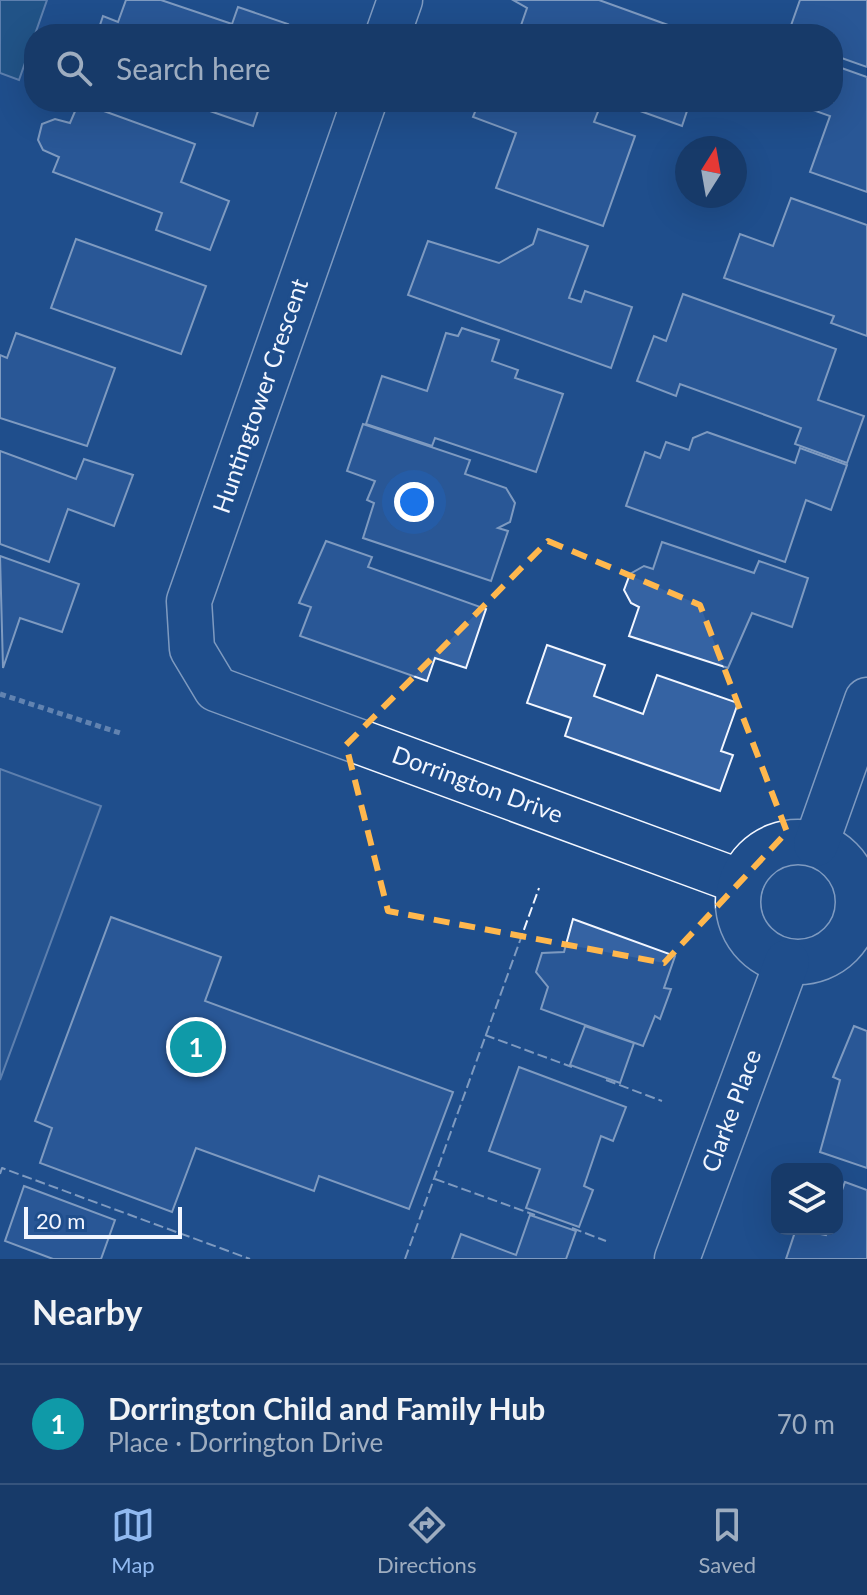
<!DOCTYPE html>
<meta charset="utf-8">
<style>
body{margin:0;font-family:Lato,sans-serif;background:#20416f;color:#f1f3f6}
.controls{position:absolute;right:24px;bottom:24px;display:grid;overflow:hidden;border-radius:16px;box-shadow:0 8px 32px #0002}
.controls button{width:72px;height:72px;display:grid;place-items:center;padding:0;border:0;border-bottom:2px solid #36547d;background:#173a69;color:#f1f3f6;font:40px sans-serif}
.compass{position:absolute;left:675px;top:136px;width:72px;height:72px;border-radius:50%;background:#173a69;box-shadow:0 8px 32px #0002;rotate:11deg}
.scale{position:absolute;left:24px;bottom:20px;width:158px;box-sizing:border-box;padding-left:8px;border:4px solid #f2f6ff;border-top:0;font-size:22px;line-height:28px;white-space:nowrap;color:#f2f6ff;-webkit-text-stroke:6px #1f4e8c;paint-order:stroke}
.you{position:absolute;left:414px;top:502px;width:28px;height:28px;margin:-20px;border:6px solid #fff;border-radius:50%;background:#1a73e8;box-shadow:0 0 0 12px #1a73e833}
.badge{display:grid;place-items:center;width:52px;height:52px;border-radius:50%;background:#90b9f0;color:#fff;font-size:26px;font-weight:700}
.pin{position:absolute;translate:-50% -50%;border:4px solid #fff;box-shadow:0 2px 8px #0006}
.list{margin:0;padding:0;list-style:none}
h2{display:flex;justify-content:space-between;align-items:center;height:104px;margin:0;padding:0 32px;font-size:34px}
h2 small{font-size:26px;font-weight:400;color:#9eadc0}
.list li{display:grid;grid-template-columns:52px 1fr auto;gap:24px;align-items:center;box-sizing:border-box;height:120px;padding:0 32px;border-top:2px solid #36547d}
.list b{display:block;font-size:30px;white-space:nowrap}
.list p{margin:0;font-size:26px;white-space:nowrap;color:#9eadc0}
.list em{font-size:26px;font-style:normal;color:#9eadc0}
.icon{flex:none;width:44px;height:44px;fill:none;stroke:currentColor;stroke-width:2;stroke-linecap:round;stroke-linejoin:round}
.map{position:relative;flex:none;width:867px;height:1259px;overflow:hidden}
.search{position:absolute;background:#173a69;box-shadow:0 8px 32px #0002;left:24px;right:24px;top:24px;height:88px;display:flex;align-items:center;gap:20px;box-sizing:border-box;padding:0 28px;border-radius:32px;color:#9eadc0;font-size:30px}
.sheet{height:224px;background:#173a69}
nav{display:flex;justify-content:space-around;align-items:center;box-sizing:border-box;height:112px;border-top:2px solid #36547d;background:#173a69;font-size:22px;color:#9eadc0}
nav a{display:grid;justify-items:center;gap:4px}
nav .on{color:#90b9f0}
.map>svg:first-child{display:block}
</style>
<div class="map">
<svg width="867" height="1259" viewBox="0 0 867 1259">
<rect width="100%" height="100%" fill="#1f4e8c"/>
<!-- green -->
<path fill="#245a82" stroke="#a8bbd7" stroke-width="2" d="M0 0H47L19 80 0 73Z"/>
<!-- parking -->
<path fill="#305b95" stroke="#a8bbd7" stroke-width="2" d="M0 769 101 806 0 1080Z"/>
<!-- building -->
<g fill="#3563a3" stroke="#f2f6ff" stroke-width="2">
<path d="M126 0H161L232 24 238 7 288 24 284 34H97L103 16 118 22Z"/>
<path d="M513 0H599L693 34H518L527 8Z"/>
<path d="M800 0H867V67L833 55V34H788Z"/>
<path d="M833 65 867 77V192L810 172 830 116 807 108 809 102H833Z"/>
<path d="M79 102 195 144 181 182 229 201 210 250 156 230 162 213 53 172 59 157 43 150 38 140 42 124 55 119 70 123Z"/>
<path d="M184 102H261L253 126Z"/>
<path d="M479 102H579L599 109 594 122 635 136 603 226 496 188 516 133 473 117Z"/>
<path d="M615 102H690L682 126Z"/>
<path d="M791 198 867 225V336L831 323 834 316 724 278 740 234 773 246Z"/>
<path d="M538 229 588 246 569 298 581 302 585 291 632 307 611 368 408 295 428 241 499 263 533 244Z"/>
<path d="M76 239 206 286 181 354 51 308Z"/>
<path d="M683 294 836 349 818 400 864 416 847 463 795 444 801 428 680 384 676 396 637 381 654 336 666 341Z"/>
<path d="M462 328 499 340 492 361 518 370 515 378 563 394 536 472 435 438 432 446 366 424 382 376 427 391 446 333 458 336Z"/>
<path d="M16 333 115 368 87 446 0 418V355L7 358Z"/>
<path d="M363 424 470 460 465 474 506 488 515 503 510 522 498 528 508 531 491 581 363 538 374 503 367 500 375 481 347 471Z"/>
<path d="M707 432 795 463 800 448 847 465 831 510 806 500 785 562 626 506 645 452 660 458 666 442 689 450 693 438Z"/>
<path d="M0 451 76 479 84 459 133 475 114 526 68 509 49 562 0 544Z"/>
<path d="M326 541 372 557 368 567 486 609 466 668 435 658 427 681 300 636 311 607 299 603Z"/>
<path d="M662 542 754 573 759 561 808 578 792 627 752 613 728 668 629 636 639 607 631 603 624 590 630 574 644 566 653 569Z"/>
<path d="M0 556 79 584 62 632 20 618 3 668Z"/>
<path d="M547 645 605 665 594 696 643 714 657 675 738 703 721 751 733 755 720 791 565 736 571 718 527 703Z"/>
<path d="M111 917 221 957 205 1001 453 1092 409 1209 319 1176 314 1191 196 1148 172 1212 40 1163 52 1128 35 1121Z"/>
<path d="M573 919 675 956 664 988 671 989 660 1019 655 1016 643 1046 541 1009 548 987 536 972 542 953 564 952Z"/>
<path d="M585 1026 634 1043 620 1083 570 1065Z"/>
<path d="M854 1026 867 1031V1168L820 1152 840 1080 833 1077Z"/>
<path d="M519 1067 626 1107 613 1141 601 1136 584 1186 593 1190 579 1227 526 1208 540 1169 489 1151Z"/>
<path d="M845 1182 867 1190V1259H786L796 1229 826 1235 829 1229H837V1204Z"/>
<path d="M24 1186 115 1220 101 1259H53L5 1241Z"/>
<path d="M530 1215 576 1231 566 1259H452L461 1234 516 1255Z"/>
</g>
<g fill="none" stroke-linecap="round" stroke-linejoin="round">
<defs>
<g id="street">
<path d="M388 34 400 0"/>
<path id="s1" d="M364 102 189 601 192 649 216 689 741 882"/>
<circle cx="798" cy="902" r="60"/>
<path d="M816 844 867 700"/>
<path id="s2" d="M677 1259 787 962"/>
</g>
</defs>
<!-- street casing -->
<use href="#street" stroke="#f2f6ff" stroke-width="47"/>
<!-- path -->
<path stroke="#b3c4dc" stroke-width="5" stroke-dasharray="6 4" stroke-linecap="butt" d="M0 694 120 733"/>
<!-- street -->
<use href="#street" stroke="#1f4e8c" stroke-width="44"/>
<!-- fence -->
<g stroke="#f2f6ff" stroke-width="2" stroke-dasharray="10 4" stroke-linecap="butt">
<path d="M485 1035 572 1067"/>
<path d="M606 1080 662 1101"/>
<path d="M0 1174 2 1168 250 1259"/>
<path d="M435 1179 535 1215"/>
<path d="M572 1228 606 1241"/>
<path d="M405 1259 539 888"/>
</g>
</g>
<!-- marked area -->
<path d="M0 0H867V1259H0ZM548 541 700 605 787 832 664 963 388 911 346 745Z" fill="#1f4e8c" fill-opacity=".55" fill-rule="evenodd"/>
<path fill="none" stroke="#ffb74d" stroke-width="6" stroke-dasharray="16 10" stroke-linejoin="round" d="M548 541 700 605 787 832 664 963 388 911 346 745Z"/>
<g text-anchor="middle" stroke-width="6" stroke-linejoin="round" paint-order="stroke">
<!-- street labels -->
<g font-size="24" fill="#f2f6ff" stroke="#1f4e8c">
<text transform="translate(261 396) rotate(-71)" y="8">Huntingtower Crescent</text>
<text dy="8" stroke="none"><textPath href="#s1" startOffset="902">Dorrington Drive</textPath></text>
<text dy="8" stroke="none"><textPath href="#s2" startOffset="158">Clarke Place</textPath></text>
</g>
</g>
</svg>
<div class="controls">
<button><svg class="icon" aria-label="layers" viewBox="0 0 24 24"><path d="M12 4l9 5-9 5-9-5zM3 14l9 5 9-5"/></svg></button>
</div>
<svg class="compass" viewBox="-18 -18 36 36"><path d="M0-13l5 13h-10z" fill="#e53935"/><path d="M0 13l5-13h-10z" fill="#9eadc0"/></svg>
<div class="scale">20 m</div>
<div class="you"></div>
<div class="pin badge" style="left:196px;top:1047px;background:#0f9aa8">1</div>
<div class="search"><svg class="icon" aria-label="search" viewBox="0 0 24 24"><circle cx="10" cy="10" r="6"/><path d="M15 15l6 6"/></svg>Search here</div>
</div>
<section class="sheet">
<h2>Nearby<small></small></h2>
<ul class="list">
<li><span class="badge" style="background:#0f9aa8">1</span><div><b>Dorrington Child and Family Hub</b><p>Place · Dorrington Drive</p></div><em>70 m</em></li>
</ul>
</section>
<nav>
<a class="on"><svg class="icon" aria-label="map" viewBox="0 0 24 24"><path d="M3 6l6-2 6 2 6-2v14l-6 2-6-2-6 2zM9 4v14M15 6v14"/></svg>Map</a>
<a><svg class="icon" aria-label="directions" viewBox="0 0 24 24"><path d="M12 3l9 9-9 9-9-9zM9 14v-3h6M13 9l2 2-2 2"/></svg>Directions</a>
<a><svg class="icon" aria-label="saved" viewBox="0 0 24 24"><path d="M7 4h10v16l-5-4-5 4z"/></svg>Saved</a>
</nav>
